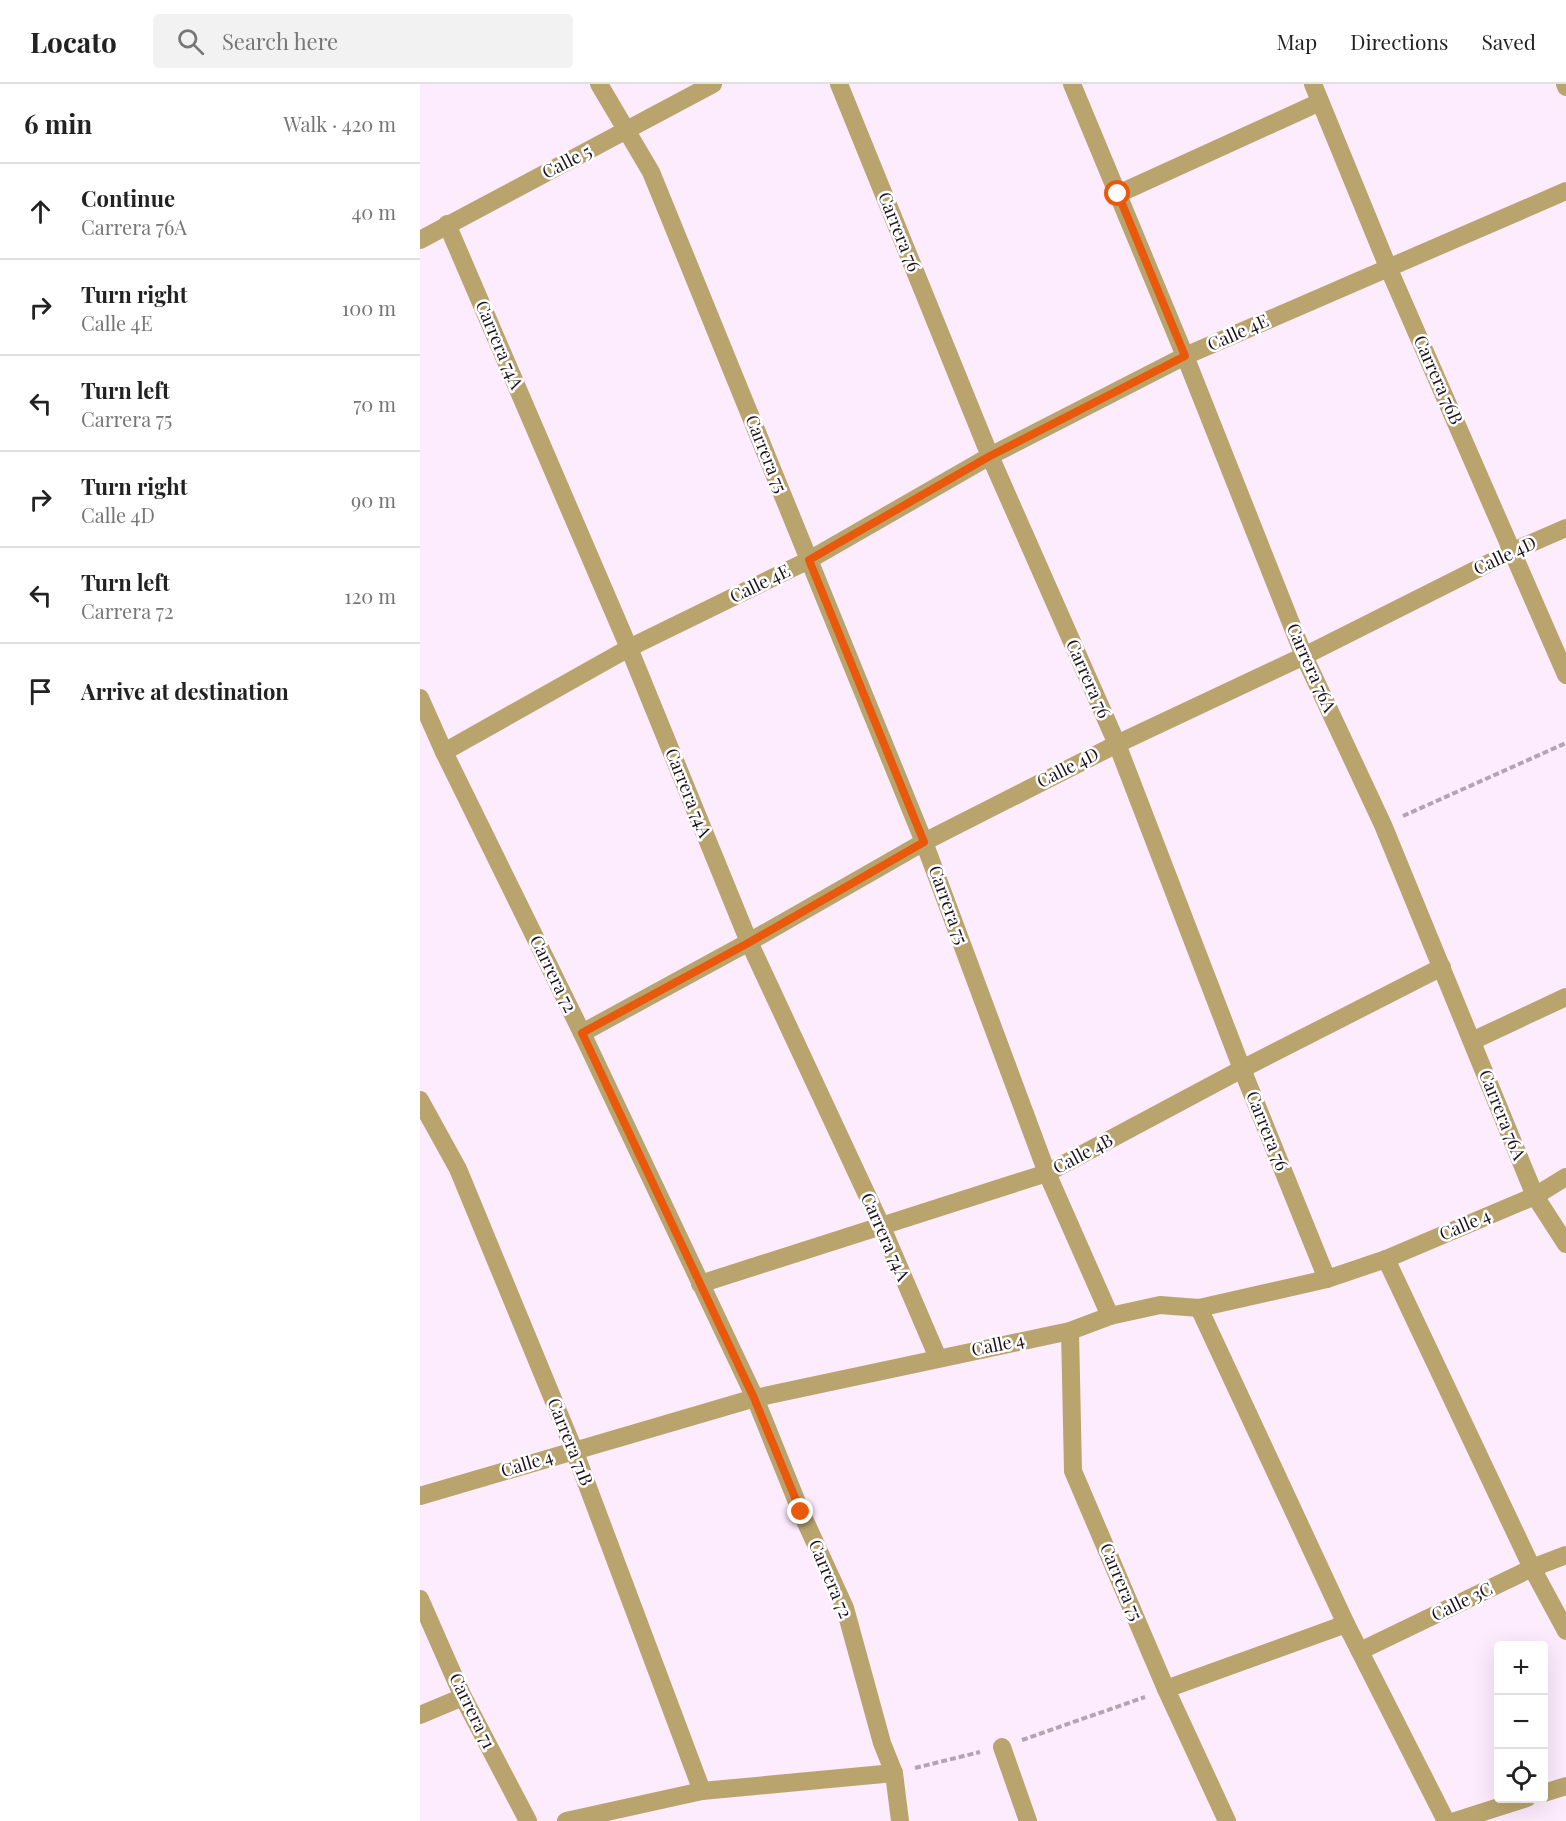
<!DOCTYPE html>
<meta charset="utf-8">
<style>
body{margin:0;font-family:"Playfair Display",serif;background:#f2f2f2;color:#222}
.controls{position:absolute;right:18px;bottom:18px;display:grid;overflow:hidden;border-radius:6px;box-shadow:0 6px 24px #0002}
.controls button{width:54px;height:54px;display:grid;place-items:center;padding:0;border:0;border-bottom:2px solid #e0e0e0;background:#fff;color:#222;font:30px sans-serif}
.stop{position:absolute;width:18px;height:18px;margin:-14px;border:4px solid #ea580c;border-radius:50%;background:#fff}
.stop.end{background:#ea580c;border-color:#fff;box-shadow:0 2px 6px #0008}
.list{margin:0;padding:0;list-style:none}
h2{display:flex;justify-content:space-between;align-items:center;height:78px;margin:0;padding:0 24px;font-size:26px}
h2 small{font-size:20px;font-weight:400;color:#767676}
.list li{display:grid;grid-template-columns:39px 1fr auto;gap:18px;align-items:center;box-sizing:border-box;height:96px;padding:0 24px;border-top:2px solid #e0e0e0}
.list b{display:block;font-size:22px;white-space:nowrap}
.list p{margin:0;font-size:20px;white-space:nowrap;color:#767676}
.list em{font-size:20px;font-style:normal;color:#767676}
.icon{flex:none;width:33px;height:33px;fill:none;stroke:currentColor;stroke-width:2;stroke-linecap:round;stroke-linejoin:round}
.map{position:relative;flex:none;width:1146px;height:1737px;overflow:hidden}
header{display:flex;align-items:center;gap:36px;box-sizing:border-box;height:84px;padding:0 30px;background:#fff;border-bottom:2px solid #e0e0e0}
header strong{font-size:28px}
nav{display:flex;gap:33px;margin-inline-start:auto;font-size:21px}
.search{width:420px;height:54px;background:#f2f2f2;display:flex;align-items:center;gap:15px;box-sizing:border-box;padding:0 21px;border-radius:6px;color:#767676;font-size:22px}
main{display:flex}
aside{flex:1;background:#fff}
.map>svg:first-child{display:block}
</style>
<header>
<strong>Locato</strong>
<div class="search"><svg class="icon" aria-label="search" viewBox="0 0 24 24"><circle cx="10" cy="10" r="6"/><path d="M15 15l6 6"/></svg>Search here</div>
<nav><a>Map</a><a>Directions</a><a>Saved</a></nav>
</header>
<main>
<aside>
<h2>6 min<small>Walk · 420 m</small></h2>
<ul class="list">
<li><svg class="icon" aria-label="ahead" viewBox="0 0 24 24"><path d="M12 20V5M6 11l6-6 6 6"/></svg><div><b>Continue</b><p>Carrera 76A</p></div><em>40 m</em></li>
<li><svg class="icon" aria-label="right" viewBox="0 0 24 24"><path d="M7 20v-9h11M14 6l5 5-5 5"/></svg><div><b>Turn right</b><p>Calle 4E</p></div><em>100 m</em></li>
<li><svg class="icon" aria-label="left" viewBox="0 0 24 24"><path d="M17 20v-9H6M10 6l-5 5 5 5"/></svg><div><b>Turn left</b><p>Carrera 75</p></div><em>70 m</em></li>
<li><svg class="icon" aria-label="right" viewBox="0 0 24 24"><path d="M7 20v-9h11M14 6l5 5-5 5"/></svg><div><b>Turn right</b><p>Calle 4D</p></div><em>90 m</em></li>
<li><svg class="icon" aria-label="left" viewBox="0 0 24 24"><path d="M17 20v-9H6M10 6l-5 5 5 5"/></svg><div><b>Turn left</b><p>Carrera 72</p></div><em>120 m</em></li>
<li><svg class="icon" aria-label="arrive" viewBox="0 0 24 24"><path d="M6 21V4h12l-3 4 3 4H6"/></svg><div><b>Arrive at destination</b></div></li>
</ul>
</aside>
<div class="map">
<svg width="1146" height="1737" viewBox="0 0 1146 1737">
<rect width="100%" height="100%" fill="#fdecfd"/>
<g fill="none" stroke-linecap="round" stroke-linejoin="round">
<!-- path -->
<g stroke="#b3a4b3" stroke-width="4" stroke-dasharray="6 3" stroke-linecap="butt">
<path d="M983 732 1146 659"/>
<path d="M602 1656 725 1613"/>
<path d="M495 1684 560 1668"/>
</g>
<!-- minor -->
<g stroke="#b9a46e" stroke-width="18">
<path d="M179 0 231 88 504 758 627 1089 690 1232"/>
<path d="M419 0 570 372 697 660 822 985 907 1195"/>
<path d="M652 0 765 272 884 572 963 741 1115 1112 1146 1160"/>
<path d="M893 0 968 183 1146 591"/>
<path d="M1145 0 1146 3"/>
<path d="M698 110 900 18"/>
<path d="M27 140 209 564 329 858 461 1141 518 1274"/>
<path d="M0 156 293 0"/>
<path d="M0 614 24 668 162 949 335 1314 381 1428 425 1524 462 1659 474 1689 480 1737"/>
<path d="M24 668 209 564 389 476 570 372 765 272 1146 107"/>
<path d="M162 949 329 858 504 758 697 660 884 572 1093 467 1146 444"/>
<path d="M1052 957 1146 913"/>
<path d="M0 1016 38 1085 154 1366 282 1707"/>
<path d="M966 1175 1112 1484 1146 1547"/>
<path d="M280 1200 627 1089 822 985 1022 883"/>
<path d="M779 1224 926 1540 1026 1737"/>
<path d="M650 1247 653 1387 746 1605 807 1737"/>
<path d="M0 1412 335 1314 650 1247 690 1232 740 1221 779 1224 907 1195 966 1175 1115 1112 1146 1093"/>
<path d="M0 1515 43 1613 108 1737"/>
<path d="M940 1567 1112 1484 1146 1471"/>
<path d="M746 1605 926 1540"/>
<path d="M0 1631 43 1613"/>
<path d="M582 1663 608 1737"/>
<path d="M1124 1709 1146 1702"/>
<path d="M146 1737 282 1707 474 1689"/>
<path d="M1035 1737 1107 1714"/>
</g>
</g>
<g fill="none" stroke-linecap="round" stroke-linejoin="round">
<!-- route -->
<path stroke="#ea580c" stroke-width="8" d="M381 1428 334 1314 162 949 330 858 504 758 389 476 570 372 765 272 698 110"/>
</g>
<g text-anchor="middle" stroke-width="5" stroke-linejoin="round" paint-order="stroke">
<!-- street labels -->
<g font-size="18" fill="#1d131d" stroke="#fff">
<text transform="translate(147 78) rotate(-27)" y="6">Calle 5</text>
<text transform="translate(479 148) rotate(68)" y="6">Carrera 76</text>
<text transform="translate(818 249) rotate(-24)" y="6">Calle 4E</text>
<text transform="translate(79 261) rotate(67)" y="6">Carrera 74A</text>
<text transform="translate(1018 296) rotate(66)" y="6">Carrera 76B</text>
<text transform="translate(346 370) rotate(68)" y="6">Carrera 75</text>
<text transform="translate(1085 472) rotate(-25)" y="6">Calle 4D</text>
<text transform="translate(340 500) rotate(-26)" y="6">Calle 4E</text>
<text transform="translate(891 584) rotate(66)" y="6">Carrera 76A</text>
<text transform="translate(668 595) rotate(66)" y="6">Carrera 76</text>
<text transform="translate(648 684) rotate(-27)" y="6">Calle 4D</text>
<text transform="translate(268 709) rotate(68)" y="6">Carrera 74A</text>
<text transform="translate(528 821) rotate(70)" y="6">Carrera 75</text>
<text transform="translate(133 890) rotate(64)" y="6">Carrera 72</text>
<text transform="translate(1082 1031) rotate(68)" y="6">Carrera 76A</text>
<text transform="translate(847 1047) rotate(68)" y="6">Carrera 76</text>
<text transform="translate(663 1070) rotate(-28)" y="6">Calle 4B</text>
<text transform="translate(1045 1141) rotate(-23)" y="6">Calle 4</text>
<text transform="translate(465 1153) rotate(66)" y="6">Carrera 74A</text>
<text transform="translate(578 1261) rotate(-12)" y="6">Calle 4</text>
<text transform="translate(150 1358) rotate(68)" y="6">Carrera 71B</text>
<text transform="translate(107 1380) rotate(-17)" y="6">Calle 4</text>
<text transform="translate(410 1495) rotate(67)" y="6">Carrera 72</text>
<text transform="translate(701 1498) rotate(67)" y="6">Carrera 75</text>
<text transform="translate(1042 1518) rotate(-26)" y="6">Calle 3C</text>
<text transform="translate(52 1627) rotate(64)" y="6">Carrera 71</text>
</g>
</g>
</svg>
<div class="controls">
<button>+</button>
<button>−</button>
<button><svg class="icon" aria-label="locate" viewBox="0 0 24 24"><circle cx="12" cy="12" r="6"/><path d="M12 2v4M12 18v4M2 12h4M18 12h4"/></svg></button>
</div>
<div class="stop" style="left:698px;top:110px"></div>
<div class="stop end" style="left:381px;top:1428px"></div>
</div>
</main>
